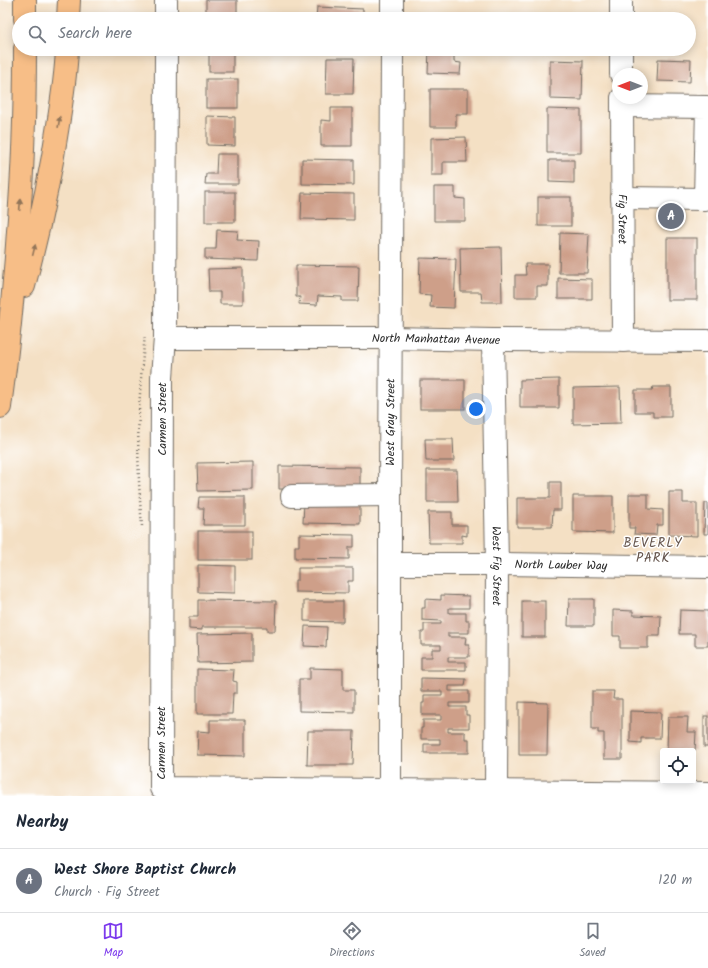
<!DOCTYPE html>
<meta charset="utf-8">
<style>
body{margin:0;font-family:Kalam,sans-serif;background:#f2f2f3;color:#1f2937}
.controls{position:absolute;right:12px;bottom:12px;display:grid;overflow:hidden;border-radius:4px;box-shadow:0 2px 10px #0003}
.controls button{width:36px;height:36px;display:grid;place-items:center;padding:0;border:0;border-bottom:1px solid #e0e1e3;background:#fff;color:#1f2937;font:20px sans-serif}
.compass{position:absolute;left:612px;top:68px;width:36px;height:36px;border-radius:50%;background:#fff;box-shadow:0 2px 10px #0003;rotate:270deg}
.you{position:absolute;left:476px;top:409px;width:14px;height:14px;margin:-10px;border:3px solid #fff;border-radius:50%;background:#1a73e8;box-shadow:0 0 0 6px #1a73e833}
.badge{display:grid;place-items:center;width:26px;height:26px;border-radius:50%;background:#7c3aed;color:#fff;font-size:13px;font-weight:700}
.pin{position:absolute;translate:-50% -50%;border:2px solid #fff;box-shadow:0 1px 4px #0006}
.list{margin:0;padding:0;list-style:none}
h2{display:flex;justify-content:space-between;align-items:center;height:52px;margin:0;padding:0 16px;font-size:17px}
h2 small{font-size:13px;font-weight:400;color:#747a83}
.list li{display:grid;grid-template-columns:26px 1fr auto;gap:12px;align-items:center;box-sizing:border-box;height:64px;padding:0 16px;border-top:1px solid #e0e1e3}
.list b{display:block;font-size:15px;white-space:nowrap}
.list p{margin:0;font-size:13px;white-space:nowrap;color:#747a83}
.list em{font-size:13px;font-style:normal;color:#747a83}
.icon{flex:none;width:22px;height:22px;fill:none;stroke:currentColor;stroke-width:2;stroke-linecap:round;stroke-linejoin:round}
.map{position:relative;flex:none;width:708px;height:796px;overflow:hidden}
.search{position:absolute;background:#fff;box-shadow:0 2px 10px #0003;left:12px;right:12px;top:12px;height:44px;display:flex;align-items:center;gap:10px;box-sizing:border-box;padding:0 14px;border-radius:22px;color:#747a83;font-size:15px}
.sheet{height:116px;background:#fff}
nav{display:flex;justify-content:space-around;align-items:center;box-sizing:border-box;height:56px;border-top:1px solid #e0e1e3;background:#fff;font-size:11px;color:#747a83}
nav a{display:grid;justify-items:center;gap:2px}
nav .on{color:#7c3aed}
.map>svg:first-child{display:block}
</style>
<div class="map">
<svg width="708" height="796" viewBox="0 0 708 796">
<rect width="100%" height="100%" fill="#fff"/>
<filter id="ink" filterUnits="userSpaceOnUse"><feTurbulence type="fractalNoise" baseFrequency=".025" numOctaves="2"/><feDisplacementMap in="SourceGraphic" scale="8" xChannelSelector="R" yChannelSelector="G"/><feConvolveMatrix kernelMatrix="1 2 1 2 8 2 1 2 1" color-interpolation-filters="sRGB"/></filter>
<filter id="wash" filterUnits="userSpaceOnUse"><feTurbulence type="fractalNoise" baseFrequency=".012" numOctaves="4" result="noise"/><feDisplacementMap in="SourceGraphic" scale="16" xChannelSelector="R" yChannelSelector="G"/><feGaussianBlur stdDeviation="0.9" result="paint"/><feColorMatrix in="noise" values="0 0 0 0 0 0 0 0 0 0 0 0 0 0 0 0 0 1.4 0 .05"/><feComposite in="paint" operator="in"/></filter>
<g filter="url(#wash)">
<rect width="100%" height="100%" fill="#f4e0c4"/>
<g id="blocks">
<!-- building -->
<g fill="#ce9f89">
<rect x="206" y="0" width="31" height="19"/>
<path d="M317 7 363 9V19H316Z"/>
<rect x="209" y="49" width="24" height="23"/>
<path d="M429 49H454V62L461 63 460 74 428 73Z"/>
<path d="M327 58H354L353 94H326Z"/>
<path d="M658 59 691 60 690 82 657 81Z"/>
<path d="M550 60 583 61 582 100 550 99Z"/>
<rect x="206" y="79" width="32" height="29"/>
<path d="M430 89H468V114H456V127H430Z"/>
<path d="M331 108H352V146H321V120L331 121Z"/>
<path d="M547 109 581 110V153H547Z"/>
<path d="M207 116 235 117V146L207 145Z"/>
<path d="M466 137 467 162H443V175H431V138Z"/>
<path d="M217 154H238V184H205L206 174H216Z"/>
<path d="M302 159 354 160V185L302 184Z"/>
<path d="M549 160H574V183L549 182Z"/>
<path d="M434 187H455V198L465 199V221H434Z"/>
<rect x="205" y="192" width="30" height="30"/>
<path d="M302 193 354 194V220L301 219Z"/>
<rect x="538" y="197" width="33" height="29"/>
<path d="M217 230 238 231 237 240 259 241 258 261 205 259V249H216Z"/>
<path d="M560 233 589 234 587 273H559Z"/>
<rect x="667" y="238" width="30" height="62"/>
<path d="M501 247 502 302H482L481 292H461L460 248Z"/>
<path d="M420 258 456 259 454 308 430 307 431 295 419 294Z"/>
<path d="M525 264H548V286H537V297H515V275H526Z"/>
<path d="M296 265 359 266 358 301H342V297L318 296 317 305 299 304 300 297H296Z"/>
<path d="M243 268V304H220V292H209L208 269Z"/>
<path d="M558 278 592 279V299H558Z"/>
<path d="M559 379V408H520V380Z"/>
<rect x="420" y="380" width="45" height="29"/>
<path d="M620 387 621 423 573 424V388Z"/>
<path d="M653 387H671V417H653V412H635V390H652Z"/>
<path d="M425 439H453L454 461H426Z"/>
<path d="M253 462V490L198 491 197 463Z"/>
<path d="M279 466 360 467V490L279 489Z"/>
<path d="M427 470H457L458 502H427Z"/>
<path d="M550 482H561V510H553L552 527H517V498H550Z"/>
<path d="M669 492H683V503H697V536L669 535Z"/>
<path d="M629 494H648V509L663 510V525H657L656 535 634 534 635 528H629Z"/>
<path d="M573 496H613V533L573 532Z"/>
<path d="M199 497H245V525H203L204 508H198Z"/>
<path d="M304 502H360V524L303 523Z"/>
<path d="M705 503H708V534H704Z"/>
<path d="M428 512H452V525H467V536L462 535V543H429Z"/>
<rect x="198" y="531" width="54" height="29"/>
<path d="M299 534 354 535V547H349V559L295 558V546H299Z"/>
<path d="M198 565 235 566V593L198 592Z"/>
<path d="M298 568H353V581H348V593L295 592V580H298Z"/>
<path d="M441 595 469 596V608H449V613H466V621H469V633H448V637H466L465 645H469V657H448V662H466V670H421V657H432V649H441V645H421V632H424V624H441V621L422 620V608H425V599L441 600Z"/>
<path d="M569 599H594V626H568Z"/>
<path d="M198 600 276 601 275 631H267V627H202V630L189 629V617H198Z"/>
<path d="M304 601H343V622L304 621Z"/>
<rect x="522" y="601" width="23" height="36"/>
<path d="M613 610 633 611V615L661 616 660 636H648V648H620V636H613Z"/>
<path d="M680 610 708 611V646H695V634H679Z"/>
<path d="M305 626 327 627 326 647 304 646Z"/>
<path d="M252 633V662L198 663 197 634Z"/>
<path d="M310 668 343 669V690H354V712L299 711V679H310Z"/>
<path d="M197 669 234 670 233 681 237 682V693H233L232 714H197Z"/>
<path d="M421 678 466 679 465 686H449V691H469V703H449V707H466V715H469V728H448V732H465V739H469V753H424V744H440V739H421V728H423V720H441V715H422V703H424V695H442V691H421Z"/>
<path d="M592 691H614L613 699H622V759H604V733H598V729H592Z"/>
<path d="M519 702 548 703 547 755H519Z"/>
<path d="M630 711 661 712 660 738H641V743L630 742Z"/>
<rect x="704" y="716" width="4" height="31"/>
<path d="M668 717H688L687 732H696L695 751H667Z"/>
<path d="M210 720H245V756L197 755 198 731 210 732Z"/>
<path d="M308 731H354L353 765H307Z"/>
</g>
</g>
</g>
<g filter="url(#ink)">
<use href="#blocks" fill-opacity="0" stroke="#716a61" stroke-width="1"/>
<g fill="none" stroke-linecap="round" stroke-linejoin="round">
<defs>
<g id="minor">
<path d="M621 0V19H622"/>
<path d="M166 19V0"/>
<path d="M392 19V0"/>
<path d="M166 49 165 338 162 377 161 788 708 793"/>
<path d="M621 49V74"/>
<path id="s1" d="M622 98 623 341"/>
<path d="M622 106 707 107 705 199 622 198"/>
<path id="s2" d="M165 338H391L493 340 708 341"/>
<path id="s3" d="M493 340 497 564 496 791"/>
<path d="M292 496 390 495"/>
<path id="s4" d="M390 564H497L708 567"/>
<path id="s5" d="M390 796V495L392 49"/>
</g>
<g id="highway">
<path d="M25 0V19"/>
<path d="M68 19 69 0"/>
<path d="M24 286C38 233 50 179 58 125 62 100 66 74 67 49"/>
<path d="M0 407C8 348 14 290 18 231 23 171 25 110 25 49"/>
</g>
</defs>
<!-- minor casing -->
<use href="#minor" stroke="#716a61" stroke-width="24"/>
<!-- highway casing -->
<use href="#highway" stroke="#716a61" stroke-width="24"/>
<!-- path -->
<path stroke="#716a61" stroke-width="2.5" stroke-dasharray="1 3" stroke-linecap="butt" d="M142 526C138 482 137 437 140 394 141 374 143 355 145 335"/>
<!-- minor -->
<use href="#minor" stroke="#fff" stroke-width="22"/>
<!-- highway -->
<use href="#highway" stroke="#f7be87" stroke-width="22"/>
</g>
<!-- one-way arrows -->
<defs><path id="oneway-solid" d="M-6-.8H1V-3.2L6.5 0L1 3.2V.8H-6Z"/></defs>
<g fill="#917459">
<use href="#oneway-solid" transform="translate(59 122) rotate(-81)"/>
<use href="#oneway-solid" transform="translate(20 205) rotate(-86)"/>
<use href="#oneway-solid" transform="translate(34 250) rotate(-76)"/>
</g>
</g>
<g text-anchor="middle" stroke-width="3" stroke-linejoin="round" paint-order="stroke">
<!-- street labels -->
<g font-size="12" fill="#2b2b2b" stroke="#fff">
<text dy="4" stroke="none"><textPath href="#s1" startOffset="121">Fig Street</textPath></text>
<text dy="4" stroke="none"><textPath href="#s2" startOffset="271">North Manhattan Avenue</textPath></text>
<text transform="translate(162 419) rotate(-90)" y="4">Carmen Street</text>
<text dy="4" stroke="none"><textPath href="#s5" startOffset="374">West Gray Street</textPath></text>
<text dy="4" stroke="none"><textPath href="#s3" startOffset="226">West Fig Street</textPath></text>
<text dy="4" stroke="none"><textPath href="#s4" startOffset="171">North Lauber Way</textPath></text>
<text transform="translate(161 743) rotate(-90)" y="4">Carmen Street</text>
</g>
<!-- neighbourhood labels -->
<g font-size="13" letter-spacing="1" fill="#64544c" stroke="#fff">
<text x="653" y="547">BEVERLY<tspan x="653" dy="15">PARK</tspan></text>
</g>
</g>
</svg>
<div class="controls">
<button><svg class="icon" aria-label="locate" viewBox="0 0 24 24"><circle cx="12" cy="12" r="6"/><path d="M12 2v4M12 18v4M2 12h4M18 12h4"/></svg></button>
</div>
<svg class="compass" viewBox="-18 -18 36 36"><path d="M0-13l5 13h-10z" fill="#e53935"/><path d="M0 13l5-13h-10z" fill="#747a83"/></svg>
<div class="you"></div>
<div class="pin badge" style="left:671px;top:216px;background:#6b7280">A</div>
<div class="search"><svg class="icon" aria-label="search" viewBox="0 0 24 24"><circle cx="10" cy="10" r="6"/><path d="M15 15l6 6"/></svg>Search here</div>
</div>
<section class="sheet">
<h2>Nearby<small></small></h2>
<ul class="list">
<li><span class="badge" style="background:#6b7280">A</span><div><b>West Shore Baptist Church</b><p>Church · Fig Street</p></div><em>120 m</em></li>
</ul>
</section>
<nav>
<a class="on"><svg class="icon" aria-label="map" viewBox="0 0 24 24"><path d="M3 6l6-2 6 2 6-2v14l-6 2-6-2-6 2zM9 4v14M15 6v14"/></svg>Map</a>
<a><svg class="icon" aria-label="directions" viewBox="0 0 24 24"><path d="M12 3l9 9-9 9-9-9zM9 14v-3h6M13 9l2 2-2 2"/></svg>Directions</a>
<a><svg class="icon" aria-label="saved" viewBox="0 0 24 24"><path d="M7 4h10v16l-5-4-5 4z"/></svg>Saved</a>
</nav>
